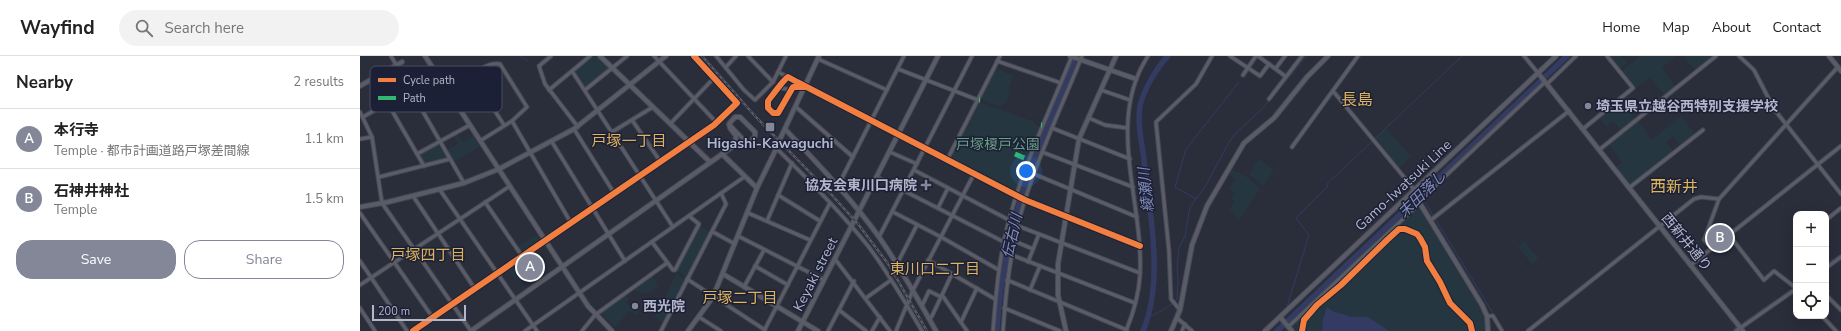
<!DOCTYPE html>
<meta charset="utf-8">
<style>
body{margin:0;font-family:"Nunito Sans","Noto Sans JP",sans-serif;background:#f2f2f2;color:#222}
.controls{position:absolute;right:12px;bottom:12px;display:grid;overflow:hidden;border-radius:8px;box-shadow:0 4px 16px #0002}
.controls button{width:36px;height:36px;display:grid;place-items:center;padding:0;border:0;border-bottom:1px solid #e0e0e0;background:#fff;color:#222;font:20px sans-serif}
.scale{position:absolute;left:12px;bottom:10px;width:94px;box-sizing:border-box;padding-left:4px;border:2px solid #b3b7cb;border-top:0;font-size:11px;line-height:14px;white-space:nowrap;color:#b3b7cb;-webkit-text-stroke:3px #1c2036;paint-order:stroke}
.you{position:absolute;left:666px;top:115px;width:14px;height:14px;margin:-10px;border:3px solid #fff;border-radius:50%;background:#1a73e8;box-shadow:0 0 0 6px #1a73e833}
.badge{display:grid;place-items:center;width:26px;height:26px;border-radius:50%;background:#838798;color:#fff;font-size:13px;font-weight:700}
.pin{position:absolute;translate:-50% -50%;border:2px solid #fff;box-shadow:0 1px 4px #0006}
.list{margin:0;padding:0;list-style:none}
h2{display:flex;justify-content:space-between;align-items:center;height:52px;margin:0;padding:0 16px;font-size:17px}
h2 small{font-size:13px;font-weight:400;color:#767676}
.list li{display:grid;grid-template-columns:26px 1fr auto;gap:12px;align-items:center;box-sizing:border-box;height:60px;padding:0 16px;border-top:1px solid #e0e0e0}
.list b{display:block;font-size:15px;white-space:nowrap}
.list p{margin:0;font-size:13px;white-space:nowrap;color:#767676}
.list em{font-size:13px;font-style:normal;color:#767676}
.actions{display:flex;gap:8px;padding:12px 16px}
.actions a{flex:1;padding:9px 0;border:1px solid #838798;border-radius:16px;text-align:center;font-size:14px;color:#838798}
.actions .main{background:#838798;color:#fff}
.icon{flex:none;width:22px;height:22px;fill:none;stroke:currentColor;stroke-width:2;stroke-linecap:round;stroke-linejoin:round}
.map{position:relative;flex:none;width:1481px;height:275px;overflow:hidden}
header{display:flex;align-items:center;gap:24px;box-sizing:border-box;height:56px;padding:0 20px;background:#fff;border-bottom:1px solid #e0e0e0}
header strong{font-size:19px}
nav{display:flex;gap:22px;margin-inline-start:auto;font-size:14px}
.search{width:280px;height:36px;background:#f2f2f2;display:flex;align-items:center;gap:10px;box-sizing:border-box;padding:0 14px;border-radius:22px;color:#767676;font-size:15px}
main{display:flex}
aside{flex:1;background:#fff}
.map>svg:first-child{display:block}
</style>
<header>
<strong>Wayfind</strong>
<div class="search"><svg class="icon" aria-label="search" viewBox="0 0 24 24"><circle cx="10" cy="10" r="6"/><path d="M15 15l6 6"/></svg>Search here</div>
<nav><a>Home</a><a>Map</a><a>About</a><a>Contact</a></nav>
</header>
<main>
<aside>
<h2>Nearby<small>2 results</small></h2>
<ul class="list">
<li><span class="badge">A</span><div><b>本行寺</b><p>Temple · 都市計画道路戸塚差間線</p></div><em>1.1 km</em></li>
<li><span class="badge">B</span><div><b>石神井神社</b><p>Temple</p></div><em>1.5 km</em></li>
</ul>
<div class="actions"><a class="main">Save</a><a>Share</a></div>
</aside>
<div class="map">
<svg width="1481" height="275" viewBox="0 0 1481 275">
<rect width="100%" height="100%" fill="#2a2d3a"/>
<!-- green -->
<g fill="#263641">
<path d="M234 0 237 1 248 11V14L226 32 224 31 215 15Z"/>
<path d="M1250 0H1261L1267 7 1260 13Z"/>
<path d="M1280 0H1316L1302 12 1316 31 1305 40 1290 22 1276 32 1262 15Z"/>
<path d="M1323 0H1352L1335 14Z"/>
<path d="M636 12 653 20 648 36 650 37 646 48 642 47 641 51 624 45 621 41Z"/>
<path d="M1262 45 1275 63 1261 74 1253 65 1246 71 1240 62Z"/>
<path d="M619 46 672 65 681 72 655 135 591 102 617 48Z"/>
<path d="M1321 60 1335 78 1320 89 1313 80 1306 86 1313 95 1270 129 1256 112 1262 106 1249 88 1278 65 1292 84Z"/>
<path d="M1026 73 1051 100 1039 112 1016 82Z"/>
<path d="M97 78 102 86 113 80 120 91 93 106 86 94 98 88 94 80Z"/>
<path d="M78 88 88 102 66 108 64 107 60 98Z"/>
<path d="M899 103 914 114 903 130 889 118Z"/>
<path d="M872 114 887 121 900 133 879 164 870 154 874 145 871 142 875 137 869 133 876 122 869 119Z"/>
<path d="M1059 152 1124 259 1126 275H936L933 270Z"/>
<path d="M340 170 351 176 327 221 317 215Z"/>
<path d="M177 178 180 186 164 197H161L157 191Z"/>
<path d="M1164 185 1179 203 1172 208 1158 191Z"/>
<path d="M165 200 174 215 161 224 162 226 158 228 147 212Z"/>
<path d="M316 218 325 224 304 266 294 261 299 255Z"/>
<path d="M292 220 299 230 287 238 276 235 274 233Z"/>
<path d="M265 239 269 242 266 247 278 256 276 259 270 255 255 271 241 258V256Z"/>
</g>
<!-- water -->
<path fill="#333b63" d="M967 251 972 255 992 261H1008L1029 275H962L963 264Z"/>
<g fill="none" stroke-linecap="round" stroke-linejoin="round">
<!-- stream -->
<g stroke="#333b63" stroke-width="1">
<path d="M160 0 168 5"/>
<path d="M180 20 186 32"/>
<path d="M188 35 196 45"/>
<path d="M836 143 815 131 826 93 879 26"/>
<path d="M1063 143 1139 267"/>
<path d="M1466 208 1481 198"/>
<path d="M815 245 817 243 818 227 817 211 819 192 825 180 830 151 845 131 869 86 877 76 902 53 947 0"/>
<path d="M927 251 949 179 936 162 968 130 967 128 1102 0"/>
<path d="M787 262 803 254 813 247"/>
<path d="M1381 268 1436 230"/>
<path d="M920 272 922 266"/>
<path d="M1371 275 1378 270"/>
</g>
<!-- river -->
<g stroke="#333b63" stroke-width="5.5">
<path d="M637 275C640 217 653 160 674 105 687 70 703 35 716 0"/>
<path d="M783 275C804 226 790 156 784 104 782 86 777 69 780 50 783 35 797 11 808 0"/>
<path d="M917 275 1207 0"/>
</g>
<defs>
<g id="street">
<path d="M31 0 104 127"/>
<path d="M191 0 179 10 185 28 218 71"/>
<path d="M294 0 356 66"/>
<path d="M356 0 384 34 395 44 413 26 426 0"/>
<path d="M388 0 413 26"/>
<path d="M870 0 900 20 909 8"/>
<path d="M898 0 925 20"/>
<path d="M1164 0 1178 17"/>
<path d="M1379 0 1394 14 1414 53 1481 138"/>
<path d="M458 3 527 34"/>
<path d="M637 5 701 27"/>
<path d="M366 11 376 0"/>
<path d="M916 12 925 0"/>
<path d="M538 13 618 44"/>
<path d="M212 15 313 171"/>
<path d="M418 16 424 19 426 22"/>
<path d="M883 19 896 0"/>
<path d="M113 21 144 69"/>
<path d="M428 21 446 31H433L420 55 415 58 408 52 407 46 424 23Z"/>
<path d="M1187 28 1216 0"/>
<path d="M420 32 427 33 429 39"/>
<path d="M189 34 230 0"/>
<path d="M225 34 267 0"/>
<path d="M741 34 770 44"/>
<path d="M973 35 1053 132V135"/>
<path d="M53 38 62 33 81 43 89 38"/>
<path d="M90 39C106 29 120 5 140 8L167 51 152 65 120 85"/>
<path d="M38 40 32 31 45 23"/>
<path d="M909 43 942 0"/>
<path d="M27 46 64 110"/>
<path d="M96 48 120 33"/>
<path d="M436 51 493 101"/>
<path d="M0 56 12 81 22 147 111 275"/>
<path d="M3 61 51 33"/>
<path d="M729 62 745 69 767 72"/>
<path d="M272 64 300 105"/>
<path d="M152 65 211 167"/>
<path d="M310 68 354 22"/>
<path d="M370 69 388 88"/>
<path d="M692 72 770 103"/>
<path d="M214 73 254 137"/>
<path d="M1223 73 1273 32 1247 0"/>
<path d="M252 76 293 51"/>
<path d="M0 83 12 81"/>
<path d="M192 86 265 205"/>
<path d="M329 86 354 69 377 47 334 0"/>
<path d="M932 91 998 0"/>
<path d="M416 92C448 123 480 155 508 190 528 216 545 246 562 275"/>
<path d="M1239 94 1356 0"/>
<path d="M530 96 557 108"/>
<path d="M682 96 773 131"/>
<path d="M57 98 110 69"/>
<path d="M587 104 640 0"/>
<path d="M554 114 649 164"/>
<path d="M674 118 777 161"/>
<path d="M19 121 90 103"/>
<path d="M517 121 644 186"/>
<path d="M478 130 544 0"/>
<path d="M1269 132 1343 74"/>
<path d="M80 134 177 275"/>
<path d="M418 139 460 165"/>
<path d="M53 140 115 233"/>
<path d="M1059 145 1185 26"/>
<path d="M125 146 162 200"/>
<path d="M578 152 588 132"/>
<path d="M533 156 581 181 639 214"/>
<path d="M0 157 73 262"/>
<path d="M388 157 450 184"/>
<path d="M706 160 780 190"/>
<path d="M1071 164 1209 55"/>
<path d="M1466 164 1481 152"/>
<path d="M407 165 432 107"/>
<path d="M658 170 780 217"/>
<path d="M353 176 375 188"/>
<path d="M378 180 464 224"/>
<path d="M519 181 612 0"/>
<path d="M654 185 673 193"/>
<path d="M292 186 313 214H315L339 168 329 160"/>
<path d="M1436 188V191"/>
<path d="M652 199 775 247"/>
<path d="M475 203 530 275"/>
<path d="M568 204 635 243"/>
<path d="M0 205 47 275"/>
<path d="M668 206 679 178"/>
<path d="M537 208 557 169"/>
<path d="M1331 209 1352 192 1344 184 1359 143 1477 12"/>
<path d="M395 210 428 229"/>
<path d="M1466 212 1481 201"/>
<path d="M327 223 405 274"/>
<path d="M647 224 767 274"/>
<path d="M0 229 150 130"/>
<path d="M384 231 404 194"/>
<path d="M1436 232 1414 215 1404 224 1369 179 1481 90"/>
<path d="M670 234 680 210"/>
<path d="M1466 237 1467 235"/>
<path d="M582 239 607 275"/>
<path d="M1466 239 1481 254"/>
<path d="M506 242 531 224"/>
<path d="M562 250 569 235 581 241"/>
<path d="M0 252 15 275"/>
<path d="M644 252 700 275"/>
<path d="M479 254 506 275"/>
<path d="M820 254 811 243 809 195 796 66 836 28 852 0"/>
<path d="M1127 260H1133L1142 275"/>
<path d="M1462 260 1476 275"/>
<path d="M339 261 361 275"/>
<path d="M817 262 832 275"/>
<path d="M569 263 572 260 592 218"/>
<path d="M601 266 617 232"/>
<path d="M928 271 1060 147"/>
<path d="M53 275 185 184"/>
<path d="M165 275 384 121"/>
<path d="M222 275 235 259 307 207"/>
<path d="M301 275 366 148 361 137"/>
<path d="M404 275 470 147"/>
<path d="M468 275 494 225"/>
<path d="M512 275 520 261"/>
<path d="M536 275 553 234 614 118"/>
<path d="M633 275C636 238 639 201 649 164 664 108 690 54 712 0"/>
<path d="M643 275C646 231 651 186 665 144 680 95 703 48 722 0"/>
<path d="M766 275C773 258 779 237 780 219 784 146 745 66 788 0"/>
<path d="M822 275 825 268"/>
<path d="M1168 275 1334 143 1341 141 1359 143"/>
<path d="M1376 275 1436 233"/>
</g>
<g id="secondary">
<path d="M65 0 228 250 252 275"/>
<path d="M240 0 350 106"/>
<path d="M710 0 776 23"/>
<path d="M1469 0 1481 15"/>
<path d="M1178 17 1383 275"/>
<path d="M0 30 42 6"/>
<path d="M446 31 665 144 706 160"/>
<path d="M425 73C458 108 491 142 519 181 540 211 558 243 576 275"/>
<path d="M421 81 459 0"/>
<path d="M362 98 397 132"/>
<path d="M1053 136 1122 249 1127 260 1128 275"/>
<path d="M0 151 28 146 104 127 139 113 214 73 306 0"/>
<path d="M185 184 329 86"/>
<path d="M363 218 458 275"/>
<path d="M920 261 932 275"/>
<path d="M111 275 375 89 390 87 395 80V76L380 61H375L369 68 370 72 376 80 375 89"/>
<path d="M328 275 353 241 397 132 420 85"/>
<path d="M438 275 578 0"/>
<path d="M706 275 698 239V208L719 83 756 0"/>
<path d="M811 275 820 254 832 189 847 150 884 87 914 62 947 21 968 0"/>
<path d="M905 275 1196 0"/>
</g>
</defs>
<!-- street casing -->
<use href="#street" stroke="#464953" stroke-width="5"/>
<!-- secondary casing -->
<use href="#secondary" stroke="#464953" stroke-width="6"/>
<!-- street -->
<use href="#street" stroke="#5a5c68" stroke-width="3"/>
<!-- secondary -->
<use href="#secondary" stroke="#595b66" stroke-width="4"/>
<defs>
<path id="rail" d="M342 0 395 60 470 137 498 168 529 209 567 275"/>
</defs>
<!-- rail casing -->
<use href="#rail" stroke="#595b66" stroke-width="2.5"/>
<!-- rail -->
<use href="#rail" stroke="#1c2036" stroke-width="1" stroke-dasharray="3" stroke-linecap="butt"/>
<!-- quiet -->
<g stroke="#33b770" stroke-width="5" stroke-dasharray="10 5" stroke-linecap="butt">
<path d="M619 44H620"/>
<path d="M681 69H682"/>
<path d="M655 98 669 104"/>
</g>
<defs>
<g id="cycleway">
<path d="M446 31H433L418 57H413L408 52V45C412 40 424 23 428 21L437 26 665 144 780 190"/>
<path d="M53 275 354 69 377 47 334 0"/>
<path d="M942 275 944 264 957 249 981 229 1027 184 1039 173H1045L1057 178 1060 182 1065 191 1067 205 1080 226 1090 247 1110 267 1112 275"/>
</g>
</defs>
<!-- cycleway casing -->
<use href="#cycleway" stroke="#1c2036" stroke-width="8"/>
<!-- cycleway -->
<use href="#cycleway" stroke="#f27e40" stroke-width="6"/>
</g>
<!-- markers -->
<g fill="#838798" stroke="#1c2036" stroke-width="1.5">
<circle cx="1228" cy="50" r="4"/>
<rect x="405" y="66" width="10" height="10" rx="2"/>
<path d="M564 123h4v4h4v4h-4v4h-4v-4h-4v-4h4z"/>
<circle cx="275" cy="250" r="4"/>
</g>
<g text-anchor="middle" stroke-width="3" stroke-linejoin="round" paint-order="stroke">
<!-- poi labels -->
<g font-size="14" font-weight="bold" fill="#b3b7cb" stroke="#1c2036" text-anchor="start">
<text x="1236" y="55">埼玉県立越谷西特別支援学校</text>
<text x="410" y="92" text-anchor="middle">Higashi-Kawaguchi</text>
<text x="557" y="134" text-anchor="end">協友会東川口病院</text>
<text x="283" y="255">西光院</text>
</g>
<!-- park labels -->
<g font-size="14" fill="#699e82" stroke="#1c2036">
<text x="638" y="93">戸塚榎戸公園</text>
</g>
<!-- street labels -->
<g font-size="14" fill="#b3b7cb" stroke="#1c2036">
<text transform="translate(1043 129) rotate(-43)" y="5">Gamo-Iwatsuki Line</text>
<text transform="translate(1327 186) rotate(51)" y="5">西新井通り</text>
<text transform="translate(455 218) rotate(-63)" y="5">Keyaki street</text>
</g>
<!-- neighbourhood labels -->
<g font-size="15" fill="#deb45c" stroke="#1c2036">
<text x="269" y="90">戸塚一丁目</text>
<text x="68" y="204">戸塚四丁目</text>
<text x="575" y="218">東川口二丁目</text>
<text x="380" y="247">戸塚二丁目</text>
</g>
<!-- water labels -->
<g font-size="15" font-style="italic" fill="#808bb9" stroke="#1c2036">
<text transform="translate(786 134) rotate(-96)" y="5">綾瀬川</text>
<text transform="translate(1062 138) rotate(-44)" y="5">末田落し</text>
<text transform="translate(652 180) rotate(-77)" y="5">伝右川</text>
</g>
<!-- quarter labels -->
<g font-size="16" fill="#deb45c" stroke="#1c2036">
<text x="997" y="49">長島</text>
<text x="1314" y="136">西新井</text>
</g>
</g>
<!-- legend -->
<rect x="10" y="10" width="132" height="46" rx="6" fill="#1c2036" stroke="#494d63" stroke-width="1"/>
<rect x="18" y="22" width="18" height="4" fill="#f27e40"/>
<rect x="18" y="40" width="18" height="4" fill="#33b770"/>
<g font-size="11" fill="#b3b7cb">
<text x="43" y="28">Cycle path</text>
<text x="43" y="46">Path</text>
</g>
</svg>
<div class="controls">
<button>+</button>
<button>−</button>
<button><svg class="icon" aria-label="locate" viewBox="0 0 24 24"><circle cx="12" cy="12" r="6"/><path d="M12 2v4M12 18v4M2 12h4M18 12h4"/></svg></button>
</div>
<div class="scale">200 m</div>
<div class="you"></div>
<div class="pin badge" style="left:170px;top:211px">A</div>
<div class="pin badge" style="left:1360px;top:182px">B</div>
</div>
</main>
